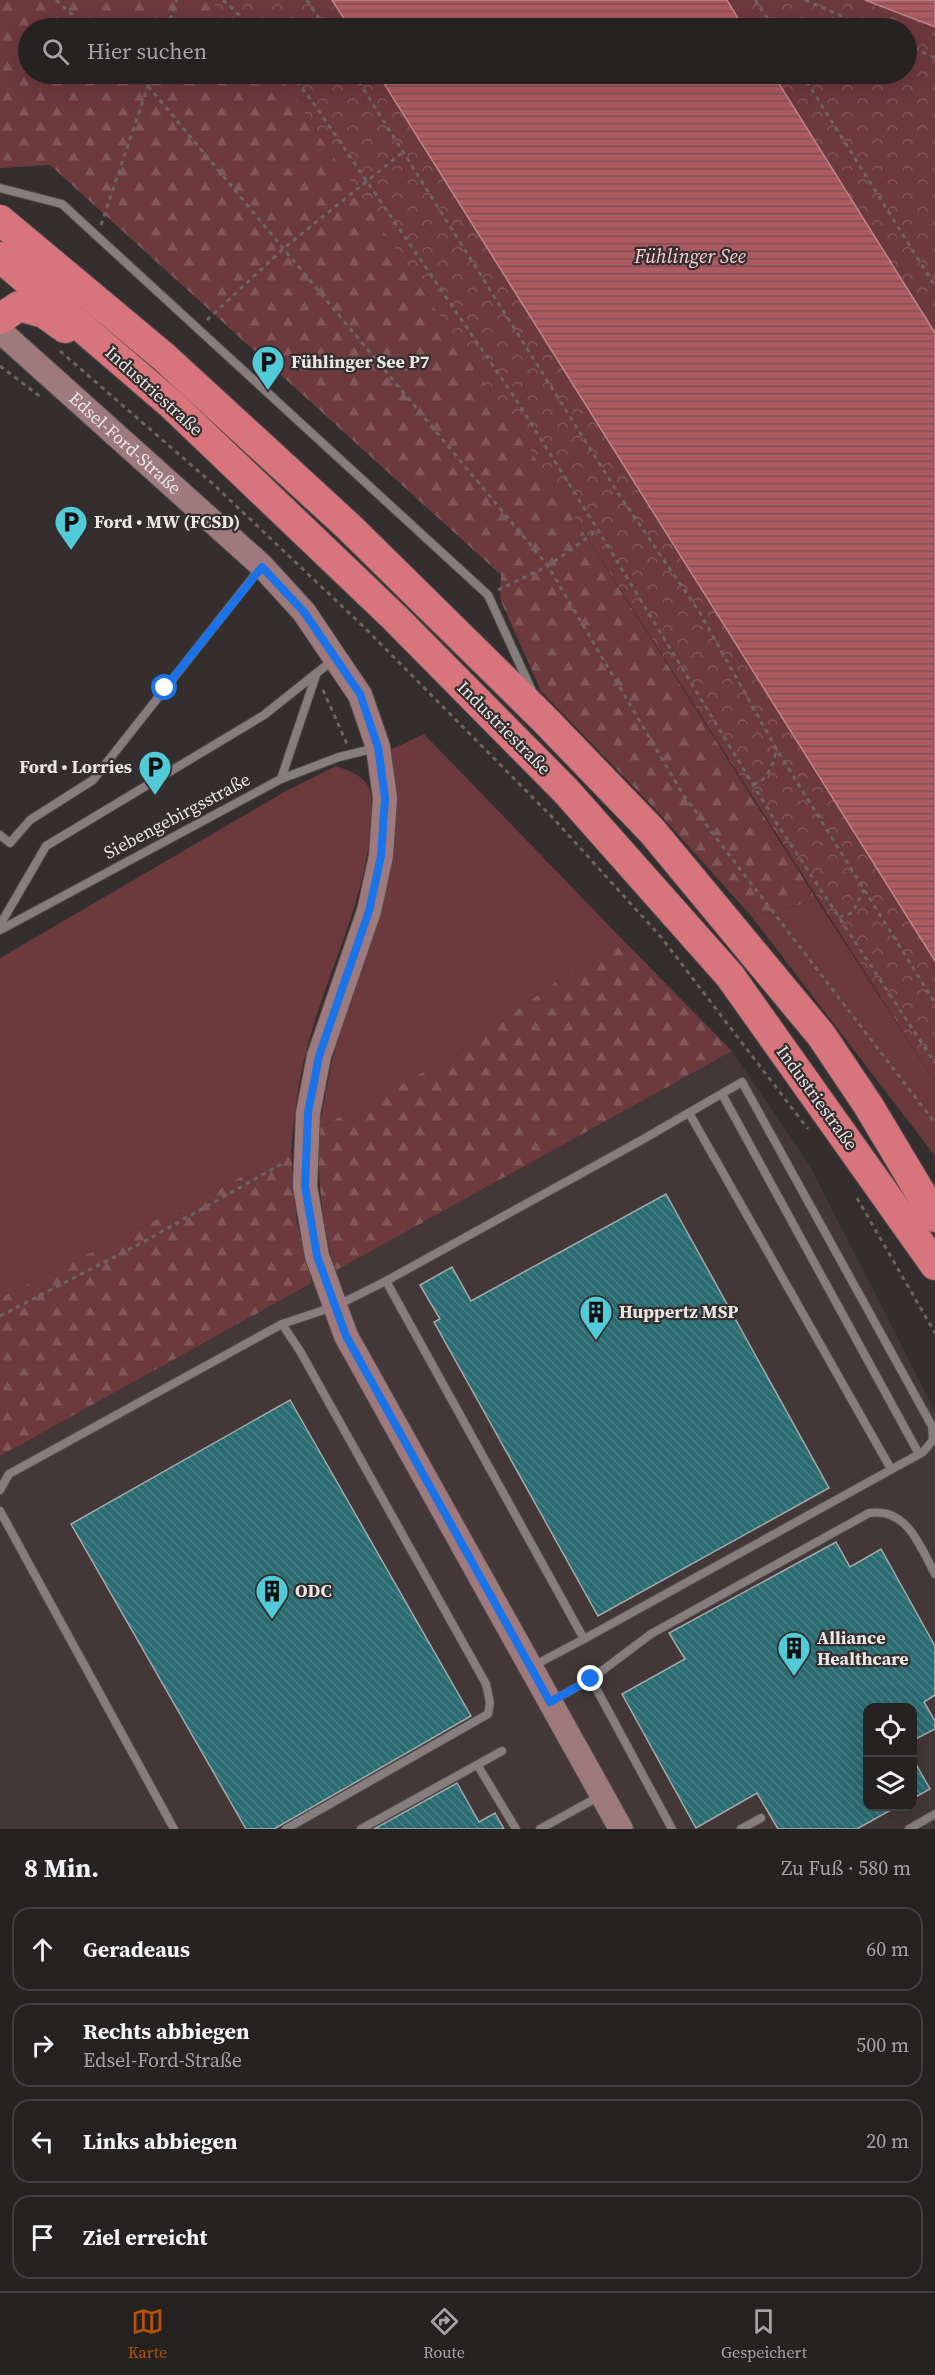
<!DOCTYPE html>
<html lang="de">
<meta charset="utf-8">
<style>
body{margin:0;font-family:"Source Serif 4",serif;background:#2f2a2a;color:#f1f3f6}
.controls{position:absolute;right:18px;bottom:18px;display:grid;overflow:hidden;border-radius:12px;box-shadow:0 6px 24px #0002}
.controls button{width:54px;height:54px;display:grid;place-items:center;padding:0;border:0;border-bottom:2px solid #433f40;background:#272222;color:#f1f3f6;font:30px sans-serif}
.stop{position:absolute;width:18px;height:18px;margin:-14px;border:4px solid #1a73e8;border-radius:50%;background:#fff}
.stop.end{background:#1a73e8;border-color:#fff;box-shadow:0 2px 6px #0008}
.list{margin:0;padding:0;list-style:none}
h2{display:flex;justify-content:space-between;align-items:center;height:78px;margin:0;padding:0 24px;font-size:26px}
h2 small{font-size:20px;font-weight:400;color:#a4a4a5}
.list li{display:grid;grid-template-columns:39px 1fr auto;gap:18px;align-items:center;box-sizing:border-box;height:84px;margin:0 12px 12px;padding:0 12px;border:2px solid #433f40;border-radius:18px}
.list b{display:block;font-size:22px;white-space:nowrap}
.list p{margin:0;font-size:20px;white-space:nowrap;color:#a4a4a5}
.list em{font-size:20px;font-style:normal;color:#a4a4a5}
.icon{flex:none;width:33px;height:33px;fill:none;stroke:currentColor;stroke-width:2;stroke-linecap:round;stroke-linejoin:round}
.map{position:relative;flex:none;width:935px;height:1829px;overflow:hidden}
.search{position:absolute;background:#272222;box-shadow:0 6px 24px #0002;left:18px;right:18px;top:18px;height:66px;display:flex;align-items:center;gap:15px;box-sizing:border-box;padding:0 21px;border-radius:33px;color:#a4a4a5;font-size:22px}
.sheet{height:462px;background:#272222}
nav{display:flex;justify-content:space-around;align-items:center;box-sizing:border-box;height:84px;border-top:2px solid #433f40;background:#272222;font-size:16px;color:#a4a4a5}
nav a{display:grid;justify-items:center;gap:3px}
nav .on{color:#b45309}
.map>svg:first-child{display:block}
</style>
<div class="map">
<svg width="935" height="1829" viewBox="0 0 935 1829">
<defs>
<pattern id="forest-firs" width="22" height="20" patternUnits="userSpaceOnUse" patternTransform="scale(1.5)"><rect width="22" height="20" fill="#6c393d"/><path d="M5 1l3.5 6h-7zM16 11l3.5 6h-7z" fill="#815659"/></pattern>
<pattern id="park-crowns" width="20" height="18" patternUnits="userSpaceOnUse" patternTransform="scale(1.5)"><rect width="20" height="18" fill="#6c393d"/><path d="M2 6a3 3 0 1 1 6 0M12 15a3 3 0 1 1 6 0" fill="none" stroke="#815659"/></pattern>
<pattern id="water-rules" width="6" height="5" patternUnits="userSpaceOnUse" patternTransform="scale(1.5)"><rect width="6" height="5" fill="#ae5a61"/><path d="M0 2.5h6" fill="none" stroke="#7f5154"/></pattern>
<pattern id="building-back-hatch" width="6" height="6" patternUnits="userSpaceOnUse" patternTransform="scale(1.5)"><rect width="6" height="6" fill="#2a6b71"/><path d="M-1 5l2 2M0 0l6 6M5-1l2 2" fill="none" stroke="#498085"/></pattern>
</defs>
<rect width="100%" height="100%" fill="#342e2e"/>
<!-- built -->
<path fill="#433737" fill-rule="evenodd" d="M732 1051 810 1166 935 1411V1829H0V1456ZM868 1708H912V1806H868Z"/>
<!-- grass -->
<g fill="#6c393d">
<path d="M424 734 619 936 455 1055 319 1128 332 1060 392 862 396 806 390 750Z"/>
<path d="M336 766C347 770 364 775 369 788 373 797 371 810 371 820 367 900 327 971 307 1048 298 1082 294 1117 291 1152L0 1298V958L286 791Z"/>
<path d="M817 900 935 1082V1156L752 917Z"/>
</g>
<!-- forest -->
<g fill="url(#forest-firs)">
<path d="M0 0H239L250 28H28V74H278L551 481 817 900 752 917 656 810 541 691 500 599 501 575 50 165 0 168Z"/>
<path d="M619 936 732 1051 335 1271C322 1223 317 1178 319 1128L455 1055Z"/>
<path d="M291 1152 297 1223 312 1283 0 1456V1298Z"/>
</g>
<!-- park -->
<g fill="url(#park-crowns)">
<path d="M208 0H332L350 28H245Z"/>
<path d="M727 0H865L935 27V333L773 74H906V28H744Z"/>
<path d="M278 74H378L935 961V1082L551 481Z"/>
</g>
<!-- water -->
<g fill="url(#water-rules)" stroke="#c08489" stroke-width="1.5">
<path d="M332 0H727L744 28H350Z"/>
<path d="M865 0H935V27Z"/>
<path d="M378 74H773L935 333V961Z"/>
</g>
<!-- building -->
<g fill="url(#building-back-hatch)" stroke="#a3abac" stroke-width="1.5">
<path d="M666 1194 829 1488 598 1616 434 1322 440 1319 420 1285 452 1267 471 1301Z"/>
<path d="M290 1400 471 1716 274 1829H246L71 1524Z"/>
<path d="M836 1542 850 1567 881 1549 935 1646V1695L924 1702 935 1721V1729L912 1741V1707H867V1806H898L857 1829H778L757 1793 696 1828 622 1694 685 1659 669 1633Z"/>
<path d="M912 1757 930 1789 912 1799Z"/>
<path d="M457 1783 479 1822 495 1813 504 1829H374Z"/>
</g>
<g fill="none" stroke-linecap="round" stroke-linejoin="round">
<defs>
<g id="lane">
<path d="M0 188 62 204 488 595 532 691"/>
<path d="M281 779 316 675"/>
<path d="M0 835 10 843 30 820 93 780 261 567"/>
<path d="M0 925 46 846 264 715 333 660"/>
<path d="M0 930 281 779 339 757 376 748"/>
<path d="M722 1094 919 1454"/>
<path d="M689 1113 891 1469"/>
<path d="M386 1281 640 1141 742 1082 932 1426 933 1440 923 1452 584 1639"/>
<path d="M282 1324 300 1351 486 1684 490 1703 488 1714 286 1829"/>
<path d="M0 1490 9 1474 282 1324 336 1306 386 1281 584 1639 533 1666"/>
<path d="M0 1511 174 1829"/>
<path d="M591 1679 672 1829"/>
<path d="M552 1701 591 1679 651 1634 869 1513C907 1507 920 1546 935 1574"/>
<path d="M478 1766 516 1829"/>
<path d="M361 1829 502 1751"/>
<path d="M540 1829 600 1796"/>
<path d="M741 1829 761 1818"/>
<path d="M909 1829 935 1814"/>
</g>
<g id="secondary">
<path id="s1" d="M0 331 262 566 304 612 360 695 378 747 385 798 381 856 369 911 319 1056 308 1113 305 1186 317 1256 346 1336 621 1829"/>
</g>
<g id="highway">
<path d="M0 220 164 357 349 527 544 719 652 831 821 1035 868 1105 935 1217"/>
<path d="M0 257 171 404 394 617 566 791 730 976 935 1265"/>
<path d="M0 319 19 306 44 313 65 328"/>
</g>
</defs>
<!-- lane casing -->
<use href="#lane" stroke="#524c4d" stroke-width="10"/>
<!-- secondary casing -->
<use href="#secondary" stroke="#524c4d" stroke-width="26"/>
<!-- highway casing -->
<use href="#highway" stroke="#524c4d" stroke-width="32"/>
<!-- path -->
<g stroke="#6b6565" stroke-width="3" stroke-dasharray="4.5 4.5" stroke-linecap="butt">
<path d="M56 0 87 28"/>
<path d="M223 0 253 28"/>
<path d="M307 0 325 28"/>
<path d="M755 0 774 28"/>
<path d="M805 0 869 28"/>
<path d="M167 28 177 0"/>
<path d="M906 44 935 58"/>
<path d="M135 74 148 86 548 566 684 796 935 1123"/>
<path d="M291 74 312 101 515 398 598 530 774 819 935 1063"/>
<path d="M354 74 618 493 700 613 777 750 935 1003"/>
<path d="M802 74 935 286"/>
<path d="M101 225 152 74"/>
<path d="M207 320 284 248 403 152"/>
<path d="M60 351 212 483 365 628 552 817 661 937 808 1129"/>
<path d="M0 366 42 398"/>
<path d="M498 590 548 566 598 530"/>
<path d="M323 690 347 744"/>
<path d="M753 784C768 781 772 766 776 752"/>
<path d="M839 917 852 913 864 890"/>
<path d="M857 1198 935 1333"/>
<path d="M0 1316 145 1241 285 1162"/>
</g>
<!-- lane -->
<use href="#lane" stroke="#857d7e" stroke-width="8"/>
<!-- secondary -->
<use href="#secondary" stroke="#9e7a7d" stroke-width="24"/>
<!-- highway -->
<use href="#highway" stroke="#d7747c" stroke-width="30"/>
</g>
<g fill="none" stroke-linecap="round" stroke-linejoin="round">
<!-- route -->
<path stroke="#1a73e8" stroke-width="8" d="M165 688 262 567 304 612 360 694 378 747 385 798 381 856 369 911 319 1056 308 1113 305 1186 317 1256 346 1336 550 1702 591 1679"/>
</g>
<!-- icons -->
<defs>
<symbol id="parking-pin" viewBox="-11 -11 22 30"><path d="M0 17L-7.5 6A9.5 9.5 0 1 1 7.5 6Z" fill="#52cbd8" stroke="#342e2e"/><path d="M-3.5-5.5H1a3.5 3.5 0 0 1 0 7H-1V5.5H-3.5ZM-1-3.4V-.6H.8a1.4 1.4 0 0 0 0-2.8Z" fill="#111"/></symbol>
<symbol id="building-pin" viewBox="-11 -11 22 30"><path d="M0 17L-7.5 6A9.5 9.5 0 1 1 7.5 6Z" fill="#52cbd8" stroke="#342e2e"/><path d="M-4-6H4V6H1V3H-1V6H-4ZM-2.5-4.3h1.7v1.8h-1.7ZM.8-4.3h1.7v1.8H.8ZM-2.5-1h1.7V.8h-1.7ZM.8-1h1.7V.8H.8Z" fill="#111"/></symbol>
</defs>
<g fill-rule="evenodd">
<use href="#parking-pin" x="249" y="343" width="38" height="52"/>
<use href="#parking-pin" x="52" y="503" width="38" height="52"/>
<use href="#parking-pin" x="136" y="748" width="38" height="52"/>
<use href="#building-pin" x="577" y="1293" width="38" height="52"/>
<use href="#building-pin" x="253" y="1572" width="38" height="52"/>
<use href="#building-pin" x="775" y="1629" width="38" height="52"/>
</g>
<g text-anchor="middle" stroke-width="4.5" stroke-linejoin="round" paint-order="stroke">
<!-- poi labels -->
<g font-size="18" font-weight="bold" fill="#eae6e6" stroke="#342e2e" text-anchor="start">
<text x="291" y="368">Fühlinger See P7</text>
<text x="94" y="528">Ford • MW (FCSD)</text>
<text x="132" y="773" text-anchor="end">Ford • Lorries</text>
<text x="619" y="1318">Huppertz MSP</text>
<text x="295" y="1597">ODC</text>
<text x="817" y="1644">Alliance<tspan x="817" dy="21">Healthcare</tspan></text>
</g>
<!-- street labels -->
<g font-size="18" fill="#eae6e6" stroke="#342e2e">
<text transform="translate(154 391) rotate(42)" y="6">Industriestraße</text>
<text dy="6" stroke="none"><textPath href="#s1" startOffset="168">Edsel-Ford-Straße</textPath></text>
<text transform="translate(504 728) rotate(45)" y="6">Industriestraße</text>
<text transform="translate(177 816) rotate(-28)" y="6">Siebengebirgsstraße</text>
<text transform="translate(817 1098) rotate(54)" y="6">Industriestraße</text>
</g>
<!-- water labels -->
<g font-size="20" font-style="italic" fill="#fecdcf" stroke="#342e2e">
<text x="690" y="263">Fühlinger See</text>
</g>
</g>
</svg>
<div class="controls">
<button><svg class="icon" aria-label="locate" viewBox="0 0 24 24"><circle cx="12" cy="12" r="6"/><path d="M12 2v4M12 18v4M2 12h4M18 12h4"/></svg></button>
<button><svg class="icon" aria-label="layers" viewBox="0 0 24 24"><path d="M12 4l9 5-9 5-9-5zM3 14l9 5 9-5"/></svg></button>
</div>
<div class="stop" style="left:165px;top:688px"></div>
<div class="stop end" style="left:591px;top:1679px"></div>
<div class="search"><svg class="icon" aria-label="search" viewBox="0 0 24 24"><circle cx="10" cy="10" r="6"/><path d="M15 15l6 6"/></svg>Hier suchen</div>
</div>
<section class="sheet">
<h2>8 Min.<small>Zu Fuß · 580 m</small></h2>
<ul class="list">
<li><svg class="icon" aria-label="ahead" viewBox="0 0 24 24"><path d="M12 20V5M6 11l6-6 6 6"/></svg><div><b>Geradeaus</b></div><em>60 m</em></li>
<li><svg class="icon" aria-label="right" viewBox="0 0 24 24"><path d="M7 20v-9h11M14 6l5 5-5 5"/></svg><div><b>Rechts abbiegen</b><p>Edsel-Ford-Straße</p></div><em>500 m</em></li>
<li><svg class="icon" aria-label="left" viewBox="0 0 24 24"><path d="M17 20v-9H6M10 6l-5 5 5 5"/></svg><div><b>Links abbiegen</b></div><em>20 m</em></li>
<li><svg class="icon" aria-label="arrive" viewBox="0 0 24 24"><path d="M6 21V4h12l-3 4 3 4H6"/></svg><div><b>Ziel erreicht</b></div></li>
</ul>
</section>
<nav>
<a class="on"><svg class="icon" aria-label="map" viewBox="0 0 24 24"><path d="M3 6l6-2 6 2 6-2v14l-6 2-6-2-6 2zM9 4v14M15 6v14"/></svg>Karte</a>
<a><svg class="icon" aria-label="directions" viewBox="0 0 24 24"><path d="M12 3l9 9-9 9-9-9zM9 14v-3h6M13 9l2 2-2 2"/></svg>Route</a>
<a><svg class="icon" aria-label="saved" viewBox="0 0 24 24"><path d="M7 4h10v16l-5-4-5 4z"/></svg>Gespeichert</a>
</nav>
